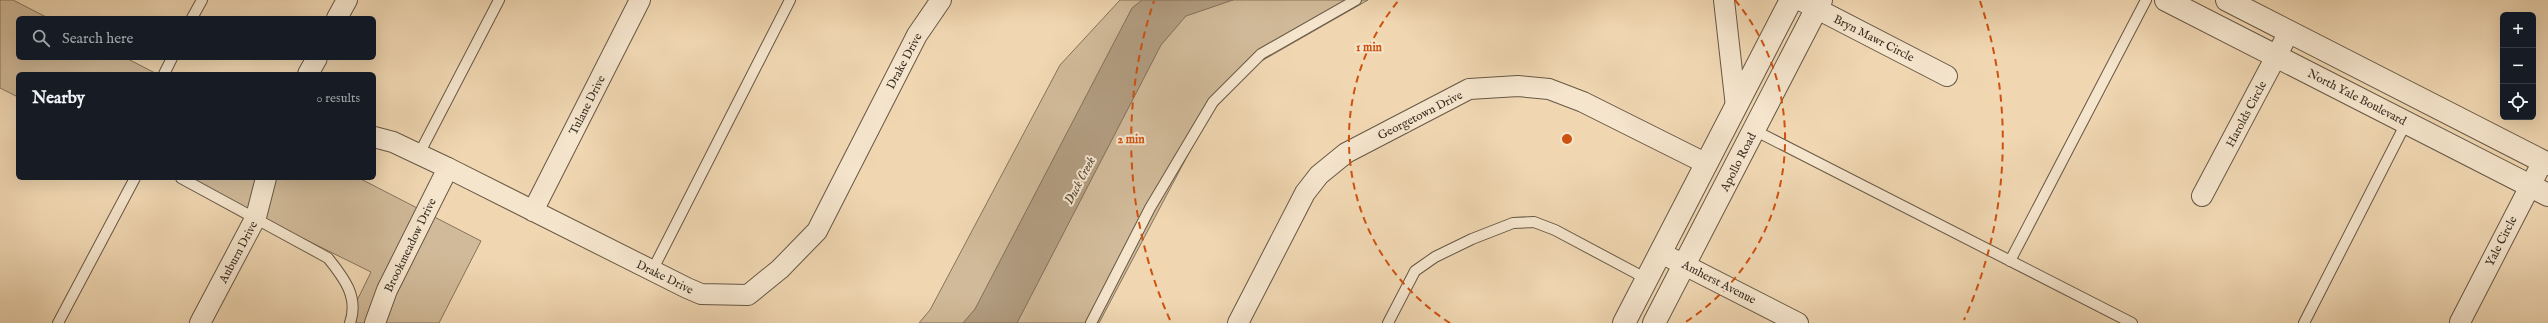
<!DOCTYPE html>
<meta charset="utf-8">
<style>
body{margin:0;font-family:"IM FELL English",serif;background:#242831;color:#f1f3f6}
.controls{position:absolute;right:12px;top:12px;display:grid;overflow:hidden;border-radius:6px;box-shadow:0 4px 16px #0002}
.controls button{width:36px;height:36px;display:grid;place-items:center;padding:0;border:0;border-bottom:1px solid #363941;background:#171b24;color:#f1f3f6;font:20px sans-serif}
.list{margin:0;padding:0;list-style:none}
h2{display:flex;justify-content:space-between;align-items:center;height:52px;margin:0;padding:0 16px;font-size:17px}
h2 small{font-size:13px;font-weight:400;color:#9ea1a6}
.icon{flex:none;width:22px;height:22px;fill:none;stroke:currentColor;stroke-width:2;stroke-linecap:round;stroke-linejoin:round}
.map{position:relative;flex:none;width:2548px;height:323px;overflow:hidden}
.search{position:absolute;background:#171b24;box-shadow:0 4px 16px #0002;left:16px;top:16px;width:360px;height:44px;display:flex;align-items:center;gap:10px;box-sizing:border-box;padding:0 14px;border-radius:6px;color:#9ea1a6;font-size:15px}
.panel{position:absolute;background:#171b24;box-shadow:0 4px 16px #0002;left:16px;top:72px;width:360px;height:108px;border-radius:6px}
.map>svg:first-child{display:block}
</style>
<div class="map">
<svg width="2548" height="323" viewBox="0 0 2548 323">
<rect width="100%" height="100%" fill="#f0d7b2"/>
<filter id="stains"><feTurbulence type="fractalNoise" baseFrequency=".005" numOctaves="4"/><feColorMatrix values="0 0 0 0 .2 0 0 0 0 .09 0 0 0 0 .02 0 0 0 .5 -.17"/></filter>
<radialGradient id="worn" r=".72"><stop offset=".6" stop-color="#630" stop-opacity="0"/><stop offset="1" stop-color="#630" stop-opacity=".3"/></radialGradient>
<!-- green -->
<g fill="#d1ba99" stroke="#85745d">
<path d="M0 0H13L48 18H18V58H126L157 74H18V97L0 88Z"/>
<path d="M1120 0H1368L1258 63 1210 113 1099 323H919L930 310 1060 65Z"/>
<path d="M181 178H359L481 241 439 323H346L371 272Z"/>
</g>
<!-- water -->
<path fill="#b29d81" stroke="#82705b" d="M1142 0H1233L1186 16 1161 45 1017 323H963L975 309 1132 8Z"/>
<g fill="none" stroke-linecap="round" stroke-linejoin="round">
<defs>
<g id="service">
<path d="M192 18 202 0"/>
<path d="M164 74 172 58"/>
<path d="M1754 130 2132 323"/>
<path d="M419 154 499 0"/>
<path d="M181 178 328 258C344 278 359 297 350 323"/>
<path d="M2010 261 2146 0"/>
<path d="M652 271 790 0"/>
<path d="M58 323 135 178"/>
<path d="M1091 323 1150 208 1213 102 1261 54 1356 0"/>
<path d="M1388 323 1415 271 1435 257 1472 239 1513 223 1534 222 1555 230 1647 279"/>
<path d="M2304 323 2406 123"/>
</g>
<g id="minor">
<path d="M1724 0 1736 107"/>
<path d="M1800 0 1947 76"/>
<path d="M337 18 347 0"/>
<path d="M308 74 317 58"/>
<path d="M374 137 393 142 448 168 687 288 701 294 748 295 780 269 817 231 917 35 941 0"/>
<path d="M2202 196 2289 32"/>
<path d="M533 211 640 0"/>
<path d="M1661 253 1798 323"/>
<path d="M2460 322 2543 161"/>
<path d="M200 323 256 217 266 178"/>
<path d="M375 323 387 290 448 168"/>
<path d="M1238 323 1305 193 1319 175 1346 153 1469 89 1518 86 1549 89 1583 102 1707 164"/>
</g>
<g id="tertiary">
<path d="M2166 0 2548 195"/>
<path d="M2227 0 2548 164"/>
<path d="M1624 323 1791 0"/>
<path d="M1654 323 1821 0"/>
</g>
</defs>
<!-- service casing -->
<use href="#service" stroke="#675845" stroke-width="12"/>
<!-- minor casing -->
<use href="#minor" stroke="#675845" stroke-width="22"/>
<!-- tertiary casing -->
<use href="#tertiary" stroke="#675845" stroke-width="24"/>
<!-- service -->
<use href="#service" stroke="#f5e5cd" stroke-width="10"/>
<!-- minor -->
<use href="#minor" stroke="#f5e5cd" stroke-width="20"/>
<!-- tertiary -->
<use href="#tertiary" stroke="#f5e5cd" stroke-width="22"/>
</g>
<!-- distance rings -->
<g fill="none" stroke="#ce520f" stroke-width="2" stroke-dasharray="7 5">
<path d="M1450 323A218 218 0 0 1 1399 0M1735 0A218 218 0 0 1 1684 323"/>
<path d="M1170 320A436 436 0 0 1 1154 1M1980 1A436 436 0 0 1 1964 320"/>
</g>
<g text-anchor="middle" stroke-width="4" stroke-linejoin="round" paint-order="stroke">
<!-- street labels -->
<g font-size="12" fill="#392d21" stroke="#f5e5cd">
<text transform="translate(1874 38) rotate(27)" y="4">Bryn Mawr Circle</text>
<text transform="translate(904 61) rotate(-62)" y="4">Drake Drive</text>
<text transform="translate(2357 97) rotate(27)" y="4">North Yale Boulevard</text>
<text transform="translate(587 105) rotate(-63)" y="4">Tulane Drive</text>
<text transform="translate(2246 114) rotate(-62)" y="4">Harolds Circle</text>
<text transform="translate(1420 115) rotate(-27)" y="4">Georgetown Drive</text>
<text transform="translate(1738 162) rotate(-63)" y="4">Apollo Road</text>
<text transform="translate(2501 241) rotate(-63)" y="4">Yale Circle</text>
<text transform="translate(410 245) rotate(-64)" y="4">Brookmeadow Drive</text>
<text transform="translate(238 252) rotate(-62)" y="4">Auburn Drive</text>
<text transform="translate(665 277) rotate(26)" y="4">Drake Drive</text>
<text transform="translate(1719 282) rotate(27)" y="4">Amherst Avenue</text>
</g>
<!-- water labels -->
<g font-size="13" font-style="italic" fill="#574939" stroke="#f5e5cd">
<text transform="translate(1079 180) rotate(-62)" y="5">Duck Creek</text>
</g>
</g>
<circle cx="1567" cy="139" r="6" fill="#ce520f" stroke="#f5e5cd" stroke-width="2"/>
<g font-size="12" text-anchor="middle" font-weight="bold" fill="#ce520f" stroke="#f5e5cd" stroke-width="4" stroke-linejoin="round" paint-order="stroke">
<text x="1369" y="51">1 min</text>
<text x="1131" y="143">2 min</text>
</g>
<rect width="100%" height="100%" filter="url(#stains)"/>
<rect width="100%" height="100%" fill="url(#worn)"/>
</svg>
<div class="controls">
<button>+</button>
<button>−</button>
<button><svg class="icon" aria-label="locate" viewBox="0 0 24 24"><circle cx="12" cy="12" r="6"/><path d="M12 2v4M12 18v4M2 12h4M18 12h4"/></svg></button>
</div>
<div class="search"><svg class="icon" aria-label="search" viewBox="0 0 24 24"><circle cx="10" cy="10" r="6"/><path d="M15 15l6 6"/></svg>Search here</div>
<section class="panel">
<h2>Nearby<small>0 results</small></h2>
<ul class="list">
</ul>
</section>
</div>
